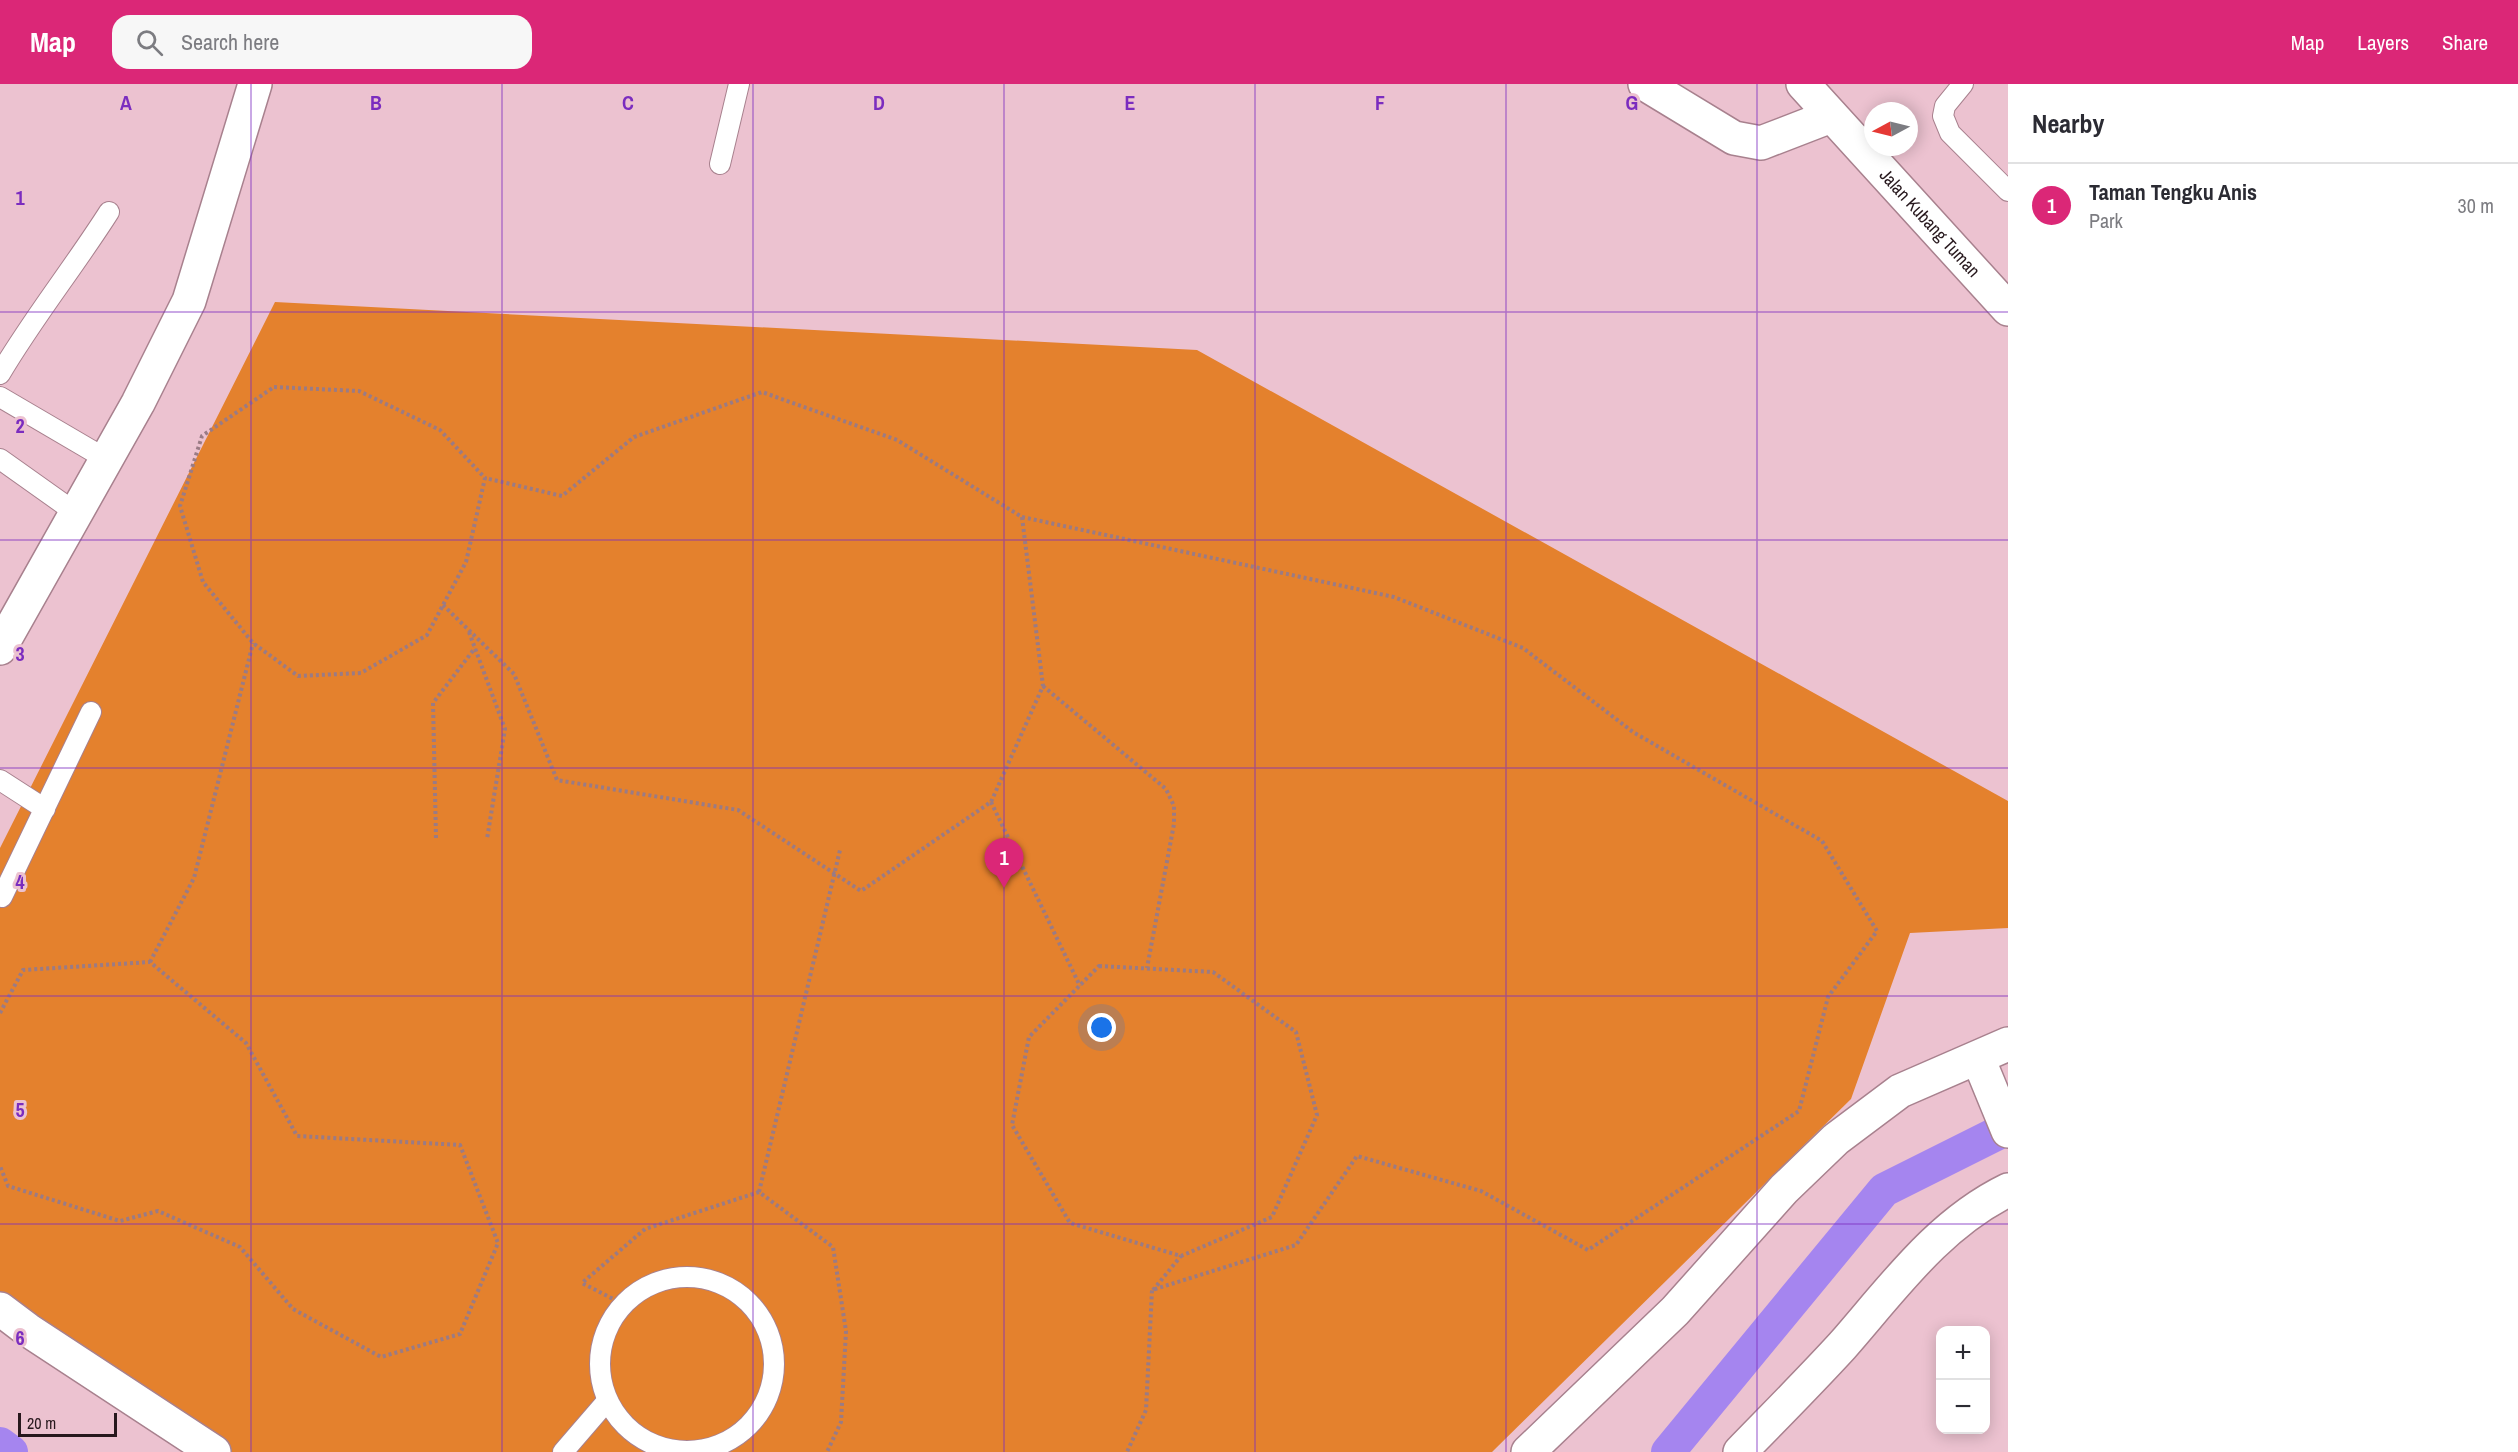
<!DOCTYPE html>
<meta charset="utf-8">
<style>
body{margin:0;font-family:"Archivo Narrow",sans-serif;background:#f7f7f7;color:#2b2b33}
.controls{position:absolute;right:18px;bottom:18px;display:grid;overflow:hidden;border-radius:12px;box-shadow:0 3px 15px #0003}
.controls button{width:54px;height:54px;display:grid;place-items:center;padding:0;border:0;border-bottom:2px solid #e1e1e2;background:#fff;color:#2b2b33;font:30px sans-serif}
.compass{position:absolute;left:1864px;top:18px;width:54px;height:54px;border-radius:50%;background:#fff;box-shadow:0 3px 15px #0003;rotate:263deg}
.scale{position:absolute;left:18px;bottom:15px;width:99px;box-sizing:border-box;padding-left:6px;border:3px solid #27181d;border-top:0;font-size:16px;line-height:21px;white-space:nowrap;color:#27181d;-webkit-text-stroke:4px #ecc2d0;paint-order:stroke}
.you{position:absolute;left:1102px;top:944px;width:21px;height:21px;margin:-15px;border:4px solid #fff;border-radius:50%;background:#1a73e8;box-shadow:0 0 0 9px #1a73e833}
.badge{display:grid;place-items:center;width:39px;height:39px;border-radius:50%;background:#db2777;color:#fff;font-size:20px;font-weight:700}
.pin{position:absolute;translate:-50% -50px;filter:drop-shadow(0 2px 3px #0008)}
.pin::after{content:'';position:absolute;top:32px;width:21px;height:18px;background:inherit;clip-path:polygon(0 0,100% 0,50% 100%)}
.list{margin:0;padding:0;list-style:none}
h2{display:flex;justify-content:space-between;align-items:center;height:78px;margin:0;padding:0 24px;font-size:26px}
h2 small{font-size:20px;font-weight:400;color:#7c7c81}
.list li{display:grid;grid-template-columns:39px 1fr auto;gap:18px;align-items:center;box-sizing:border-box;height:84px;padding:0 24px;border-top:2px solid #e1e1e2}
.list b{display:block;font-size:22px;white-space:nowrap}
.list p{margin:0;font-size:20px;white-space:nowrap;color:#7c7c81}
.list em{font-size:20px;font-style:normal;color:#7c7c81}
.icon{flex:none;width:33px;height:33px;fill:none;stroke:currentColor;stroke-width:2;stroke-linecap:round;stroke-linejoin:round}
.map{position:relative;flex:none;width:2008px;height:1368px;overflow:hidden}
header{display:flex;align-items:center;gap:36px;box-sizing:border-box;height:84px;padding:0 30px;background:#db2777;color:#fff}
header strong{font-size:28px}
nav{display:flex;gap:33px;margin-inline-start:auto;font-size:21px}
.search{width:420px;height:54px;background:#f7f7f7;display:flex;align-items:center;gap:15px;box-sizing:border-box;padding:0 21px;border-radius:18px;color:#7c7c81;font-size:22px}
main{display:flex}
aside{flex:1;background:#fff}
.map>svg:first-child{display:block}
</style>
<header>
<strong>Map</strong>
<div class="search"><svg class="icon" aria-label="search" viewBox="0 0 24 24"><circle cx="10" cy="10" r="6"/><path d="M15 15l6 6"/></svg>Search here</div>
<nav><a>Map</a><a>Layers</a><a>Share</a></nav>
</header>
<main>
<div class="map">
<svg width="2008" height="1368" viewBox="0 0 2008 1368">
<rect width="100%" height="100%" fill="#ecc2d0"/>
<!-- green -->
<path fill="#e4812d" d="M275 218 1197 266 2008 717V844L1910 849 1851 1015 1492 1368H229L0 1210V764Z"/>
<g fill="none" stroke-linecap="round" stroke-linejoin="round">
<!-- canal -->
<g stroke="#a585ef" stroke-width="34">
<path d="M0 1360 11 1368"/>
<path d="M1668 1368 1884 1106 2008 1044"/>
</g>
<defs>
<g id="service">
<path d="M1963 0 1945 22 1943 32 1950 49 2008 107"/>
<path d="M720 80 739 0"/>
<path d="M0 290C33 234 74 183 109 128"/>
<path d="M0 313 106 375"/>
<path d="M0 375 76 429"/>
<path d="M0 696 45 725"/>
<path d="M2 813 91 628"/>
<circle cx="687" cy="1280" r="87"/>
<path d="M563 1368 607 1317"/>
</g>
<g id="minor">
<path d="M1645 0 1734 54 1761 59 1831 32"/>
<path d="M1978 974 2008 1047"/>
<path d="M0 1225 28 1246 214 1368"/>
<path d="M1528 1368 1675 1227 1784 1105 1836 1055 1900 1007 2008 960"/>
<path d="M1740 1368C1774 1333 1809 1298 1842 1262 1892 1205 1938 1140 2008 1106"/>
</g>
<g id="secondary">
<path id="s1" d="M1803 0 2008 225"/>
<path d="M0 564 138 319 189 217 255 0"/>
</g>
</defs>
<!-- service casing -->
<use href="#service" stroke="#a8818e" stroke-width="22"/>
<!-- minor casing -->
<use href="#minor" stroke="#a8818e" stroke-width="36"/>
<!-- secondary casing -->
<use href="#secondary" stroke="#a8818e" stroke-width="36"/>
<!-- path -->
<g stroke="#9a7b85" stroke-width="4" stroke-dasharray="3 3" stroke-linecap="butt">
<path d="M274 303 359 307 440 346 485 394 466 478 427 551 361 589 298 592 253 559 203 498 180 422 202 352Z"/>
<path d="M1022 433 1394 513 1523 564 1633 648 1822 757 1877 847 1828 913 1799 1027 1588 1166 1481 1107 1357 1072 1296 1161 1152 1206 1146 1326 1127 1368"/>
<path d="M443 521 514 590 557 696 738 726 861 807 991 718 1043 602 1022 433 897 356 762 308 634 353 562 412 485 394"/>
<path d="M469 548 505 645 487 755"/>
<path d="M1043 602 1166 705 1174 722V740L1147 884"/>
<path d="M991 718 1080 902"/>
<path d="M436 754 433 619 475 564"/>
<path d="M150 878 194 794 253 559"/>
<path d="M1099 882 1213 888 1296 948 1317 1031 1272 1133 1181 1172 1070 1139 1012 1041 1029 953Z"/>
<path d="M0 929 23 886 150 878 246 959 297 1052 460 1061 498 1159 460 1250 381 1273 293 1225 240 1163 158 1127 120 1137 8 1102 0 1082"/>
<path d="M759 1108 840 766"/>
<path d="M1153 1206 1181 1172"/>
<path d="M623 1220 582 1199 645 1145 759 1108 833 1163 846 1247 841 1338 827 1368"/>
</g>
<!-- service -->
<use href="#service" stroke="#fff" stroke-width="20"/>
<!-- minor -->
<use href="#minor" stroke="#fff" stroke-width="33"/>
<!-- secondary -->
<use href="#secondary" stroke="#fff" stroke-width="33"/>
</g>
<!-- grid -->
<path fill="none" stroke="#7b2cbf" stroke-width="1.5" stroke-opacity="0.55" d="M251 0V1368M502 0V1368M753 0V1368M1004 0V1368M1255 0V1368M1506 0V1368M1757 0V1368M0 228H2008M0 456H2008M0 684H2008M0 912H2008M0 1140H2008"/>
<g text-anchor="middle" stroke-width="6" stroke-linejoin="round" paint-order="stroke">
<!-- street labels -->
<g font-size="18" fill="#27181d" stroke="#ecc2d0">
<text dy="6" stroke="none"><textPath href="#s1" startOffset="188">Jalan Kubang Tuman</textPath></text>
</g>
</g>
<g font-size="20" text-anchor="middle" font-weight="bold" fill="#7b2cbf" stroke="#ecc2d0" stroke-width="6" stroke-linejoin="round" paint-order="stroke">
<text x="126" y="26">A</text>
<text x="376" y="26">B</text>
<text x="628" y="26">C</text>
<text x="879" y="26">D</text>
<text x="1130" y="26">E</text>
<text x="1380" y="26">F</text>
<text x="1632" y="26">G</text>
<text x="20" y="121">1</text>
<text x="20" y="349">2</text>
<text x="20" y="577">3</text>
<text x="20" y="805">4</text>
<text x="20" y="1033">5</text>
<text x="20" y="1261">6</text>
</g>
</svg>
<div class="controls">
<button>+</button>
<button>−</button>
</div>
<svg class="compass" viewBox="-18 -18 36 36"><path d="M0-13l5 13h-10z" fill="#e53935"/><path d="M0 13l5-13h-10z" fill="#7c7c81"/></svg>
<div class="scale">20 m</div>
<div class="you"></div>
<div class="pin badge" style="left:1004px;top:804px">1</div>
</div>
<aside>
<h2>Nearby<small></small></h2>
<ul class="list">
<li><span class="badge">1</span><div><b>Taman Tengku Anis</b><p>Park</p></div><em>30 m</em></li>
</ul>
</aside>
</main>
